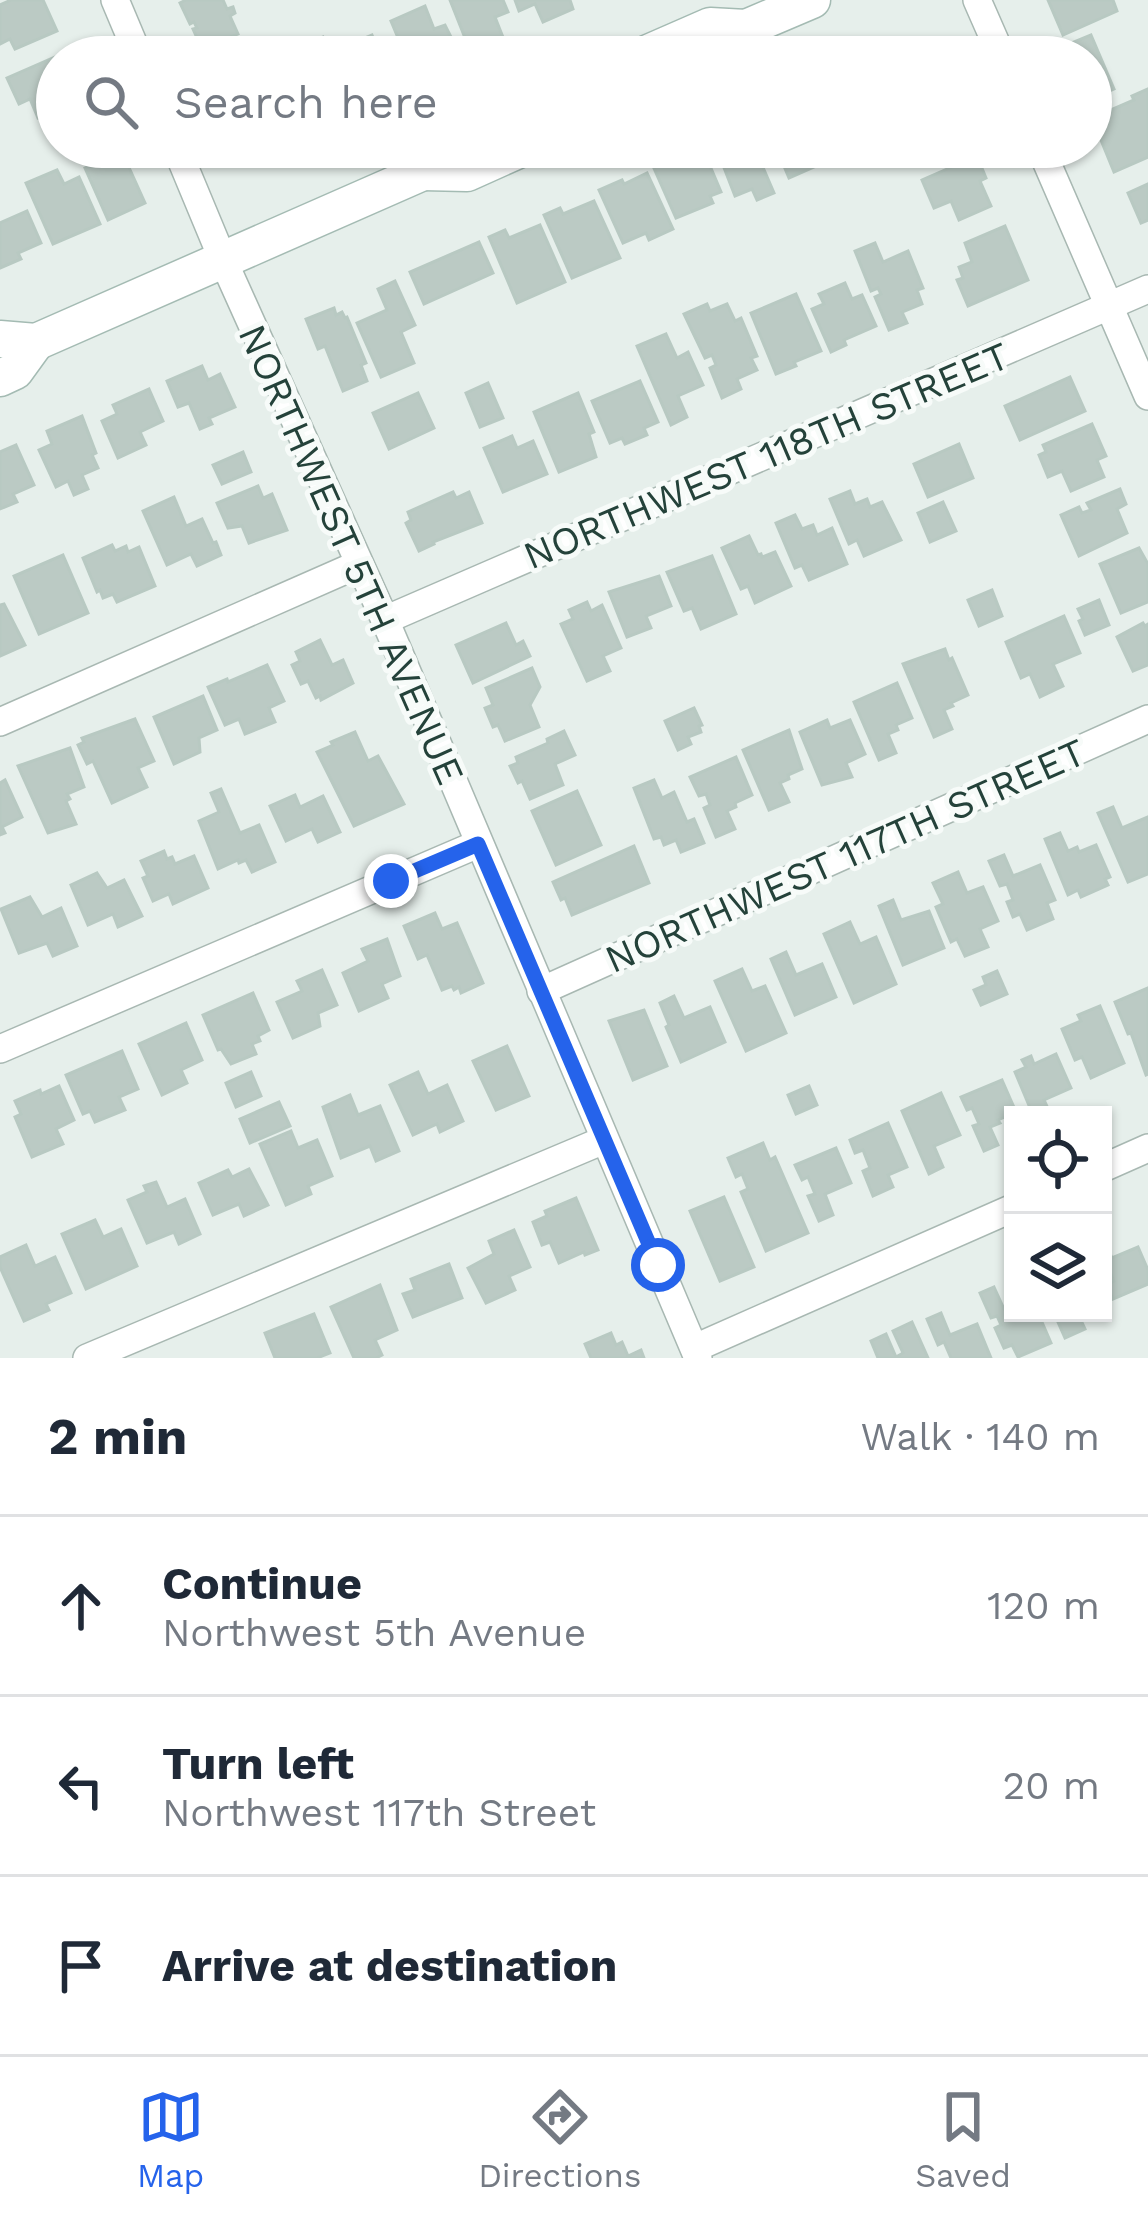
<!DOCTYPE html>
<meta charset="utf-8">
<style>
body{margin:0;font-family:"Work Sans",sans-serif;background:#f6f6f7;color:#1f2937}
.controls{position:absolute;right:36px;bottom:36px;display:grid;overflow:hidden;border-radius:0px;box-shadow:0 3px 9px #0004}
.controls button{width:108px;height:108px;display:grid;place-items:center;padding:0;border:0;border-bottom:3px solid #e0e1e3;background:#fff;color:#1f2937;font:60px sans-serif}
.stop{position:absolute;width:36px;height:36px;margin:-27px;border:9px solid #2563eb;border-radius:50%;background:#fff}
.stop.end{background:#2563eb;border-color:#fff;box-shadow:0 3px 12px #0008}
.list{margin:0;padding:0;list-style:none}
h2{display:flex;justify-content:space-between;align-items:center;height:156px;margin:0;padding:0 48px;font-size:51px}
h2 small{font-size:39px;font-weight:400;color:#747a83}
.list li{display:grid;grid-template-columns:78px 1fr auto;gap:36px;align-items:center;box-sizing:border-box;height:180px;padding:0 48px;border-top:3px solid #e0e1e3}
.list b{display:block;font-size:45px;white-space:nowrap}
.list p{margin:0;font-size:39px;white-space:nowrap;color:#747a83}
.list em{font-size:39px;font-style:normal;color:#747a83}
.icon{flex:none;width:66px;height:66px;fill:none;stroke:currentColor;stroke-width:2;stroke-linecap:round;stroke-linejoin:round}
.map{position:relative;flex:none;width:1148px;height:1358px;overflow:hidden}
.search{position:absolute;background:#fff;box-shadow:0 3px 9px #0004;left:36px;right:36px;top:36px;height:132px;display:flex;align-items:center;gap:30px;box-sizing:border-box;padding:0 42px;border-radius:66px;color:#747a83;font-size:45px}
.sheet{height:696px;background:#fff}
nav{display:flex;justify-content:space-around;align-items:center;box-sizing:border-box;height:168px;border-top:3px solid #e0e1e3;background:#fff;font-size:33px;color:#747a83}
nav a{display:grid;justify-items:center;gap:6px}
nav .on{color:#2563eb}
.map>svg:first-child{display:block}
</style>
<div class="map">
<svg width="1148" height="1358" viewBox="0 0 1148 1358">
<rect width="100%" height="100%" fill="#e6efeb"/>
<!-- building -->
<g fill="#bbcac4" stroke="#b8c9c2" stroke-width="3">
<path d="M11 0H43L57 31 15 49 10 39 0 44V5Z"/>
<path d="M186 0H223L227 9 233 7 235 13 230 16 238 34 202 49 193 29 197 28 194 22 190 24 180 3Z"/>
<path d="M450 0H503L508 12 495 17 504 40 471 53Z"/>
<path d="M515 0H570L573 9 543 22 535 4 519 11Z"/>
<path d="M1048 0H1113L1117 11 1063 35Z"/>
<path d="M425 6 434 29 445 25 461 57H406L391 21Z"/>
<path d="M372 35 378 49 391 43 397 57H358L353 43Z"/>
<path d="M1091 35 1114 89 1091 99V57H1064L1062 47Z"/>
<path d="M323 37 332 57H288L287 53Z"/>
<path d="M940 38 949 57H895Z"/>
<path d="M64 53 65 57H57V110L38 118 30 99 19 104 7 78Z"/>
<path d="M1148 89V157L1114 172 1092 118 1134 100 1132 96Z"/>
<path d="M229 147H273L236 164Z"/>
<path d="M697 147H702L721 192 710 196 713 203 676 218 653 166Z"/>
<path d="M716 147H762L768 163 762 165 774 193 757 200 752 189 735 196Z"/>
<path d="M776 147H815L823 163 789 178Z"/>
<path d="M122 152 145 203 108 220 85 168Z"/>
<path d="M977 156 986 178 980 181 991 206 959 220 951 201 934 208 922 180Z"/>
<path d="M57 170 64 184 79 177 100 224 53 244 26 183Z"/>
<path d="M647 173 673 229 649 240 646 233 623 243 599 190 622 180 624 184Z"/>
<path d="M1148 184V220L1141 223 1128 193Z"/>
<path d="M594 201 620 258 572 278 544 215 560 208 563 214Z"/>
<path d="M27 211 41 243 18 253 21 259 0 268V223Z"/>
<path d="M540 225 565 282 517 303 489 237 505 230 509 238Z"/>
<path d="M1005 226 1028 280 968 306 957 280 963 278 959 267 972 262 965 243Z"/>
<path d="M479 242 493 273 424 304 410 272Z"/>
<path d="M875 243 883 262 908 251 923 288 917 290 922 304 902 312 907 323 889 330 875 297 881 294 878 288 871 291 855 251Z"/>
<path d="M395 281 415 325 401 332 414 363 381 377 357 323 387 310 378 289Z"/>
<path d="M845 283 852 299 862 295 876 326 844 340 846 345 831 352 812 309 824 304 819 294Z"/>
<path d="M796 294 821 351 794 362 796 366 776 374 751 313Z"/>
<path d="M707 304 710 311 727 304 735 321 741 318 757 356 751 358 757 370 737 379 741 389 722 398 710 368 716 365 712 355 705 358 684 314Z"/>
<path d="M334 308 336 315 342 312 345 318 347 317 366 363 361 365 367 381 343 391 325 346 318 349 306 319Z"/>
<path d="M666 334 677 358 688 352 703 385 678 396 687 417 671 425 637 346Z"/>
<path d="M202 366 208 380 220 374 235 407 209 418 212 424 200 429 189 403 178 407 167 381Z"/>
<path d="M1070 377 1085 411 1020 440 1005 406Z"/>
<path d="M640 381 658 422 644 428 647 435 625 444 622 438 610 443 592 401Z"/>
<path d="M488 383 503 418 480 427 466 393Z"/>
<path d="M149 389 163 421 140 432 146 445 118 458 102 421 117 414 113 405Z"/>
<path d="M418 393 434 428 389 449 373 413Z"/>
<path d="M578 393 594 432 589 434 596 457 559 472 534 412Z"/>
<path d="M82 416 96 453 92 455 98 468 82 475 88 489 74 495 68 481 56 487 39 450 52 444 47 431Z"/>
<path d="M1092 424 1106 456 1097 460 1104 477 1071 491 1062 471 1048 477 1039 455 1046 452 1043 445Z"/>
<path d="M512 436 517 448 533 441 547 474 503 492 484 448Z"/>
<path d="M959 444 973 478 928 497 914 464Z"/>
<path d="M16 445 34 485 13 494 17 502 0 509V452Z"/>
<path d="M243 452 251 472 222 484 213 465Z"/>
<path d="M258 486 263 498 272 494 287 530 249 543 242 526 228 528 217 503Z"/>
<path d="M1120 489 1126 504 1117 509 1127 533 1079 556 1061 515 1079 507 1082 513 1091 510 1087 503Z"/>
<path d="M850 491 855 504 867 499 870 507 882 502 901 540 864 556 857 540 849 544 830 499Z"/>
<path d="M453 492 456 498 469 492 482 523 433 542 434 544 419 551 406 523 411 520 408 512Z"/>
<path d="M174 497 186 526 202 519 213 543 216 542 221 555 197 566 191 554 167 565 143 511Z"/>
<path d="M943 502 956 531 930 542 918 513Z"/>
<path d="M795 515 802 529 813 525 817 535 832 528 847 564 809 580 802 565 795 568 776 523Z"/>
<path d="M749 536 758 555 761 554 762 557 775 552 791 586 755 603 748 586 741 589 722 548Z"/>
<path d="M112 545 115 551 126 546 128 552 139 547 155 586 117 602 113 594 103 598 100 590 97 592 83 558Z"/>
<path d="M1139 548 1148 564V602L1121 613 1100 564Z"/>
<path d="M63 555 88 613 39 634 14 576Z"/>
<path d="M712 556 736 614 701 629 692 608 684 611 667 572Z"/>
<path d="M659 576 671 606 646 616 651 628 627 637 609 592Z"/>
<path d="M992 590 1002 616 979 626 968 600Z"/>
<path d="M1099 600 1109 625 1085 635 1079 621 1083 619 1078 609Z"/>
<path d="M587 602 591 611 602 605 621 648 603 656 610 671 587 681 561 624 573 619 569 610Z"/>
<path d="M4 604 25 645 0 656V605Z"/>
<path d="M1064 616 1080 653 1053 664 1063 686 1040 697 1030 674 1021 678 1006 642Z"/>
<path d="M506 623 516 645 523 641 530 656 473 683 456 645Z"/>
<path d="M1143 623 1145 626 1148 624V665L1133 671 1117 637Z"/>
<path d="M320 640 332 665 343 660 353 683 321 700 320 696 316 698 308 681 301 684 292 665 300 661 296 652Z"/>
<path d="M945 649 949 660 952 658 968 695 951 703 953 706 944 710 952 729 934 737 903 664Z"/>
<path d="M267 665 284 701 269 708 275 722 245 734 239 719 225 725 208 687 227 679 228 682Z"/>
<path d="M532 668 540 687 530 705 539 727 505 741 498 725 493 727 485 708 493 705 486 688Z"/>
<path d="M897 683 912 718 896 725 898 730 888 734 896 753 879 760 854 702Z"/>
<path d="M203 696 217 730 199 738 200 752 174 764 154 717Z"/>
<path d="M694 708 702 725 699 726 701 732 688 737 691 744 678 750 665 721Z"/>
<path d="M135 719 154 761 138 768 147 787 112 803 93 761 87 764 78 745 84 742 82 738Z"/>
<path d="M827 720 830 728 850 720 865 754 846 763 852 777 822 785 800 732Z"/>
<path d="M789 730 802 769 788 775 789 779 780 783 789 802 769 810 743 750Z"/>
<path d="M564 731 575 755 555 764 563 785 530 799 522 781 518 783 510 766 518 763 516 757 548 743 547 739Z"/>
<path d="M355 732 368 761 378 756 404 804 354 826 317 752 333 745 331 742Z"/>
<path d="M70 748 84 787 67 794 70 799 66 801 76 824 48 833 18 766Z"/>
<path d="M736 757 752 795 735 803 736 807 727 811 735 829 716 837 704 808 710 805 706 794 699 796 690 777Z"/>
<path d="M5 780 22 817 2 827 5 833 0 835V783Z"/>
<path d="M654 780 662 798 674 792 687 822 694 819 704 843 681 852 676 840 664 845 661 837 654 839 634 788Z"/>
<path d="M221 789 240 833 259 825 275 862 252 872 246 860 239 863 238 860 218 869 199 821 219 812 211 793Z"/>
<path d="M577 791 601 845 556 865 532 811Z"/>
<path d="M295 795 300 807 323 796 340 832 318 842 312 829 286 841 270 806Z"/>
<path d="M1113 807 1122 828 1148 817V874L1128 882 1098 813Z"/>
<path d="M1060 833 1068 851 1077 847 1079 852 1096 845 1110 877 1105 879 1108 885 1081 897 1078 890 1068 895 1045 839Z"/>
<path d="M634 846 649 883 572 915 565 898 561 900 553 882Z"/>
<path d="M164 851 167 859 172 857 175 864 194 856 208 888 173 904 169 894 153 901 143 878 148 876 141 861Z"/>
<path d="M1004 855 1013 876 1040 865 1055 900 1047 903 1053 919 1027 930 1020 914 1013 917 1007 902 1013 900 1007 884 1000 886 989 861Z"/>
<path d="M958 872 967 893 983 887 998 921 980 929 988 947 965 956 957 939 951 942 936 907 943 904 933 883Z"/>
<path d="M97 873 107 888 124 880 142 916 118 927 113 914 88 925 71 885Z"/>
<path d="M30 897 42 917 61 908 77 946 53 956 47 943 19 953 1 909Z"/>
<path d="M893 900 901 920 929 911 944 948 903 965 879 906Z"/>
<path d="M435 913 442 929 457 923 483 983 461 993 459 987 454 990 452 986 442 990 427 955 418 959 404 926Z"/>
<path d="M850 922 860 944 876 937 896 984 854 1003 824 934Z"/>
<path d="M387 939 400 976 382 984 388 998 359 1011 343 973 368 961 362 949Z"/>
<path d="M786 952 796 975 822 964 836 997 795 1015 771 959Z"/>
<path d="M742 969 752 991 765 986 786 1033 746 1051 715 981Z"/>
<path d="M322 970 337 1005 318 1013 320 1026 293 1038 277 1002 302 991 297 981Z"/>
<path d="M997 971 1007 994 981 1005 974 990 986 985 983 977Z"/>
<path d="M1148 988V1074L1146 1075 1131 1033 1128 1034 1115 1002Z"/>
<path d="M253 993 269 1030 258 1036 260 1041 252 1044 256 1054 231 1064 221 1049 218 1050 203 1015Z"/>
<path d="M674 996 684 1018 710 1007 725 1042 681 1062 666 1027 669 1025 660 1003Z"/>
<path d="M1100 1006 1124 1063 1091 1078 1082 1057 1075 1060 1062 1029 1081 1021 1078 1015Z"/>
<path d="M644 1010 667 1066 633 1080 609 1021Z"/>
<path d="M186 1023 202 1060 181 1070 187 1083 162 1095 139 1044Z"/>
<path d="M507 1046 529 1096 496 1110 473 1061Z"/>
<path d="M122 1051 138 1089 119 1097 125 1110 95 1122 90 1111 83 1114 66 1075Z"/>
<path d="M1056 1054 1071 1088 1044 1100 1051 1115H1033L1015 1072 1026 1067 1022 1060 1031 1056 1034 1064Z"/>
<path d="M251 1072 261 1096 236 1107 226 1083Z"/>
<path d="M418 1072 428 1094 447 1085 463 1121 440 1132 437 1124 413 1135 390 1085Z"/>
<path d="M1002 1080 1016 1112 998 1120 1000 1123 990 1127 998 1145 984 1151 973 1126 979 1124 972 1108 967 1110 961 1097Z"/>
<path d="M59 1086 74 1120 56 1129 63 1144 32 1157 15 1117 21 1114 15 1101 40 1090 41 1094Z"/>
<path d="M809 1086 817 1105 796 1114 788 1095Z"/>
<path d="M941 1093 960 1135 934 1146 943 1167 929 1174 902 1111Z"/>
<path d="M350 1095 358 1115 380 1106 399 1151 376 1161 370 1146 341 1158 323 1107Z"/>
<path d="M279 1102 290 1126 250 1143 240 1119Z"/>
<path d="M888 1123 907 1167 888 1175 893 1187 873 1196 863 1171 870 1168 863 1150 855 1153 850 1140Z"/>
<path d="M291 1131 298 1148 317 1140 332 1176 308 1186 311 1194 286 1205 260 1144Z"/>
<path d="M763 1143 770 1160 775 1157 808 1233 766 1251 741 1192 748 1189 742 1174 736 1177 728 1158Z"/>
<path d="M836 1148 851 1183 825 1194 833 1215 819 1221 808 1196 815 1194 808 1177 802 1180 795 1165Z"/>
<path d="M249 1169 268 1205 244 1216 239 1204 213 1215 199 1183 228 1170 232 1177Z"/>
<path d="M156 1182 167 1207 185 1199 200 1234 179 1244 174 1232 147 1243 128 1200 147 1192 144 1186Z"/>
<path d="M724 1197 754 1267 720 1281 690 1211Z"/>
<path d="M576 1198 598 1250 585 1255 584 1252 559 1263 550 1242 542 1245 533 1222 547 1216 545 1211Z"/>
<path d="M95 1220 103 1237 121 1229 137 1266 86 1289 62 1234Z"/>
<path d="M514 1230 530 1267 509 1276 515 1290 486 1303 468 1268 494 1254 489 1241Z"/>
<path d="M1103 1237 1112 1258 1138 1247 1148 1270V1284L1113 1299 1107 1285 1114 1281 1107 1265 1103 1267Z"/>
<path d="M26 1245 35 1266 55 1257 71 1293 46 1304 49 1310 24 1321 0 1267V1257Z"/>
<path d="M449 1264 462 1298 413 1317 403 1294 415 1290 411 1279Z"/>
<path d="M380 1285 397 1330 375 1340 382 1355 376 1358H354L331 1307Z"/>
<path d="M994 1287 1004 1309 1013 1306V1313H1038L1051 1343 1018 1357 1012 1345 1004 1348 995 1328 1001 1325 997 1316 991 1318 980 1293Z"/>
<path d="M941 1313 950 1335 977 1324 991 1358H951L944 1342 938 1345 927 1319Z"/>
<path d="M1054 1313H1081L1078 1314 1085 1329 1065 1338Z"/>
<path d="M314 1314 330 1353 317 1358H275L265 1333Z"/>
<path d="M912 1322 928 1358H878L871 1341 886 1334 896 1357 903 1353 893 1331Z"/>
<path d="M611 1333 616 1345 622 1342 628 1356 641 1350 644 1358H591L585 1344Z"/>
</g>
<g fill="none" stroke-linecap="round" stroke-linejoin="round">
<defs>
<g id="street">
<path d="M115 0 139 57"/>
<path d="M977 0 1002 57"/>
<path d="M176 147 223 260 385 620 698 1358"/>
<path d="M1040 147 1148 396"/>
<path d="M385 620 1148 289"/>
<path d="M0 722 359 564"/>
<path d="M541 991 1148 719"/>
<path d="M0 1049 478 844"/>
<path d="M1103 1168 1148 1148"/>
<path d="M695 1348 1013 1208"/>
<path d="M87 1358 604 1140"/>
</g>
<g id="secondary">
<path d="M639 57 710 26 746 28"/>
<path d="M723 57 746 28 812 0"/>
<path d="M423 172 467 173 525 147"/>
<path d="M0 339 36 342 423 172 446 147"/>
<path d="M0 378 15 371 36 342"/>
</g>
</defs>
<!-- street casing -->
<use href="#street" stroke="#a8b8b2" stroke-width="30"/>
<!-- secondary casing -->
<use href="#secondary" stroke="#a4bbb3" stroke-width="39"/>
<!-- street -->
<use href="#street" stroke="#fff" stroke-width="27"/>
<!-- secondary -->
<use href="#secondary" stroke="#fff" stroke-width="36"/>
</g>
<g fill="none" stroke-linecap="round" stroke-linejoin="round">
<!-- route -->
<path stroke="#2563eb" stroke-width="15" d="M391 881 478 844 658 1265"/>
</g>
<g text-anchor="middle" stroke-width="10" stroke-linejoin="round" paint-order="stroke">
<!-- street labels -->
<g font-size="39" fill="#24423a" stroke="#f7fbf9">
<text transform="translate(766 455) rotate(-23)" y="14">NORTHWEST 118TH STREET</text>
<text transform="translate(352 554) rotate(66)" y="14">NORTHWEST 5TH AVENUE</text>
<text transform="translate(845 855) rotate(-24)" y="14">NORTHWEST 117TH STREET</text>
</g>
</g>
</svg>
<div class="controls">
<button><svg class="icon" aria-label="locate" viewBox="0 0 24 24"><circle cx="12" cy="12" r="6"/><path d="M12 2v4M12 18v4M2 12h4M18 12h4"/></svg></button>
<button><svg class="icon" aria-label="layers" viewBox="0 0 24 24"><path d="M12 4l9 5-9 5-9-5zM3 14l9 5 9-5"/></svg></button>
</div>
<div class="stop" style="left:658px;top:1265px"></div>
<div class="stop end" style="left:391px;top:881px"></div>
<div class="search"><svg class="icon" aria-label="search" viewBox="0 0 24 24"><circle cx="10" cy="10" r="6"/><path d="M15 15l6 6"/></svg>Search here</div>
</div>
<section class="sheet">
<h2>2 min<small>Walk · 140 m</small></h2>
<ul class="list">
<li><svg class="icon" aria-label="ahead" viewBox="0 0 24 24"><path d="M12 20V5M6 11l6-6 6 6"/></svg><div><b>Continue</b><p>Northwest 5th Avenue</p></div><em>120 m</em></li>
<li><svg class="icon" aria-label="left" viewBox="0 0 24 24"><path d="M17 20v-9H6M10 6l-5 5 5 5"/></svg><div><b>Turn left</b><p>Northwest 117th Street</p></div><em>20 m</em></li>
<li><svg class="icon" aria-label="arrive" viewBox="0 0 24 24"><path d="M6 21V4h12l-3 4 3 4H6"/></svg><div><b>Arrive at destination</b></div></li>
</ul>
</section>
<nav>
<a class="on"><svg class="icon" aria-label="map" viewBox="0 0 24 24"><path d="M3 6l6-2 6 2 6-2v14l-6 2-6-2-6 2zM9 4v14M15 6v14"/></svg>Map</a>
<a><svg class="icon" aria-label="directions" viewBox="0 0 24 24"><path d="M12 3l9 9-9 9-9-9zM9 14v-3h6M13 9l2 2-2 2"/></svg>Directions</a>
<a><svg class="icon" aria-label="saved" viewBox="0 0 24 24"><path d="M7 4h10v16l-5-4-5 4z"/></svg>Saved</a>
</nav>
